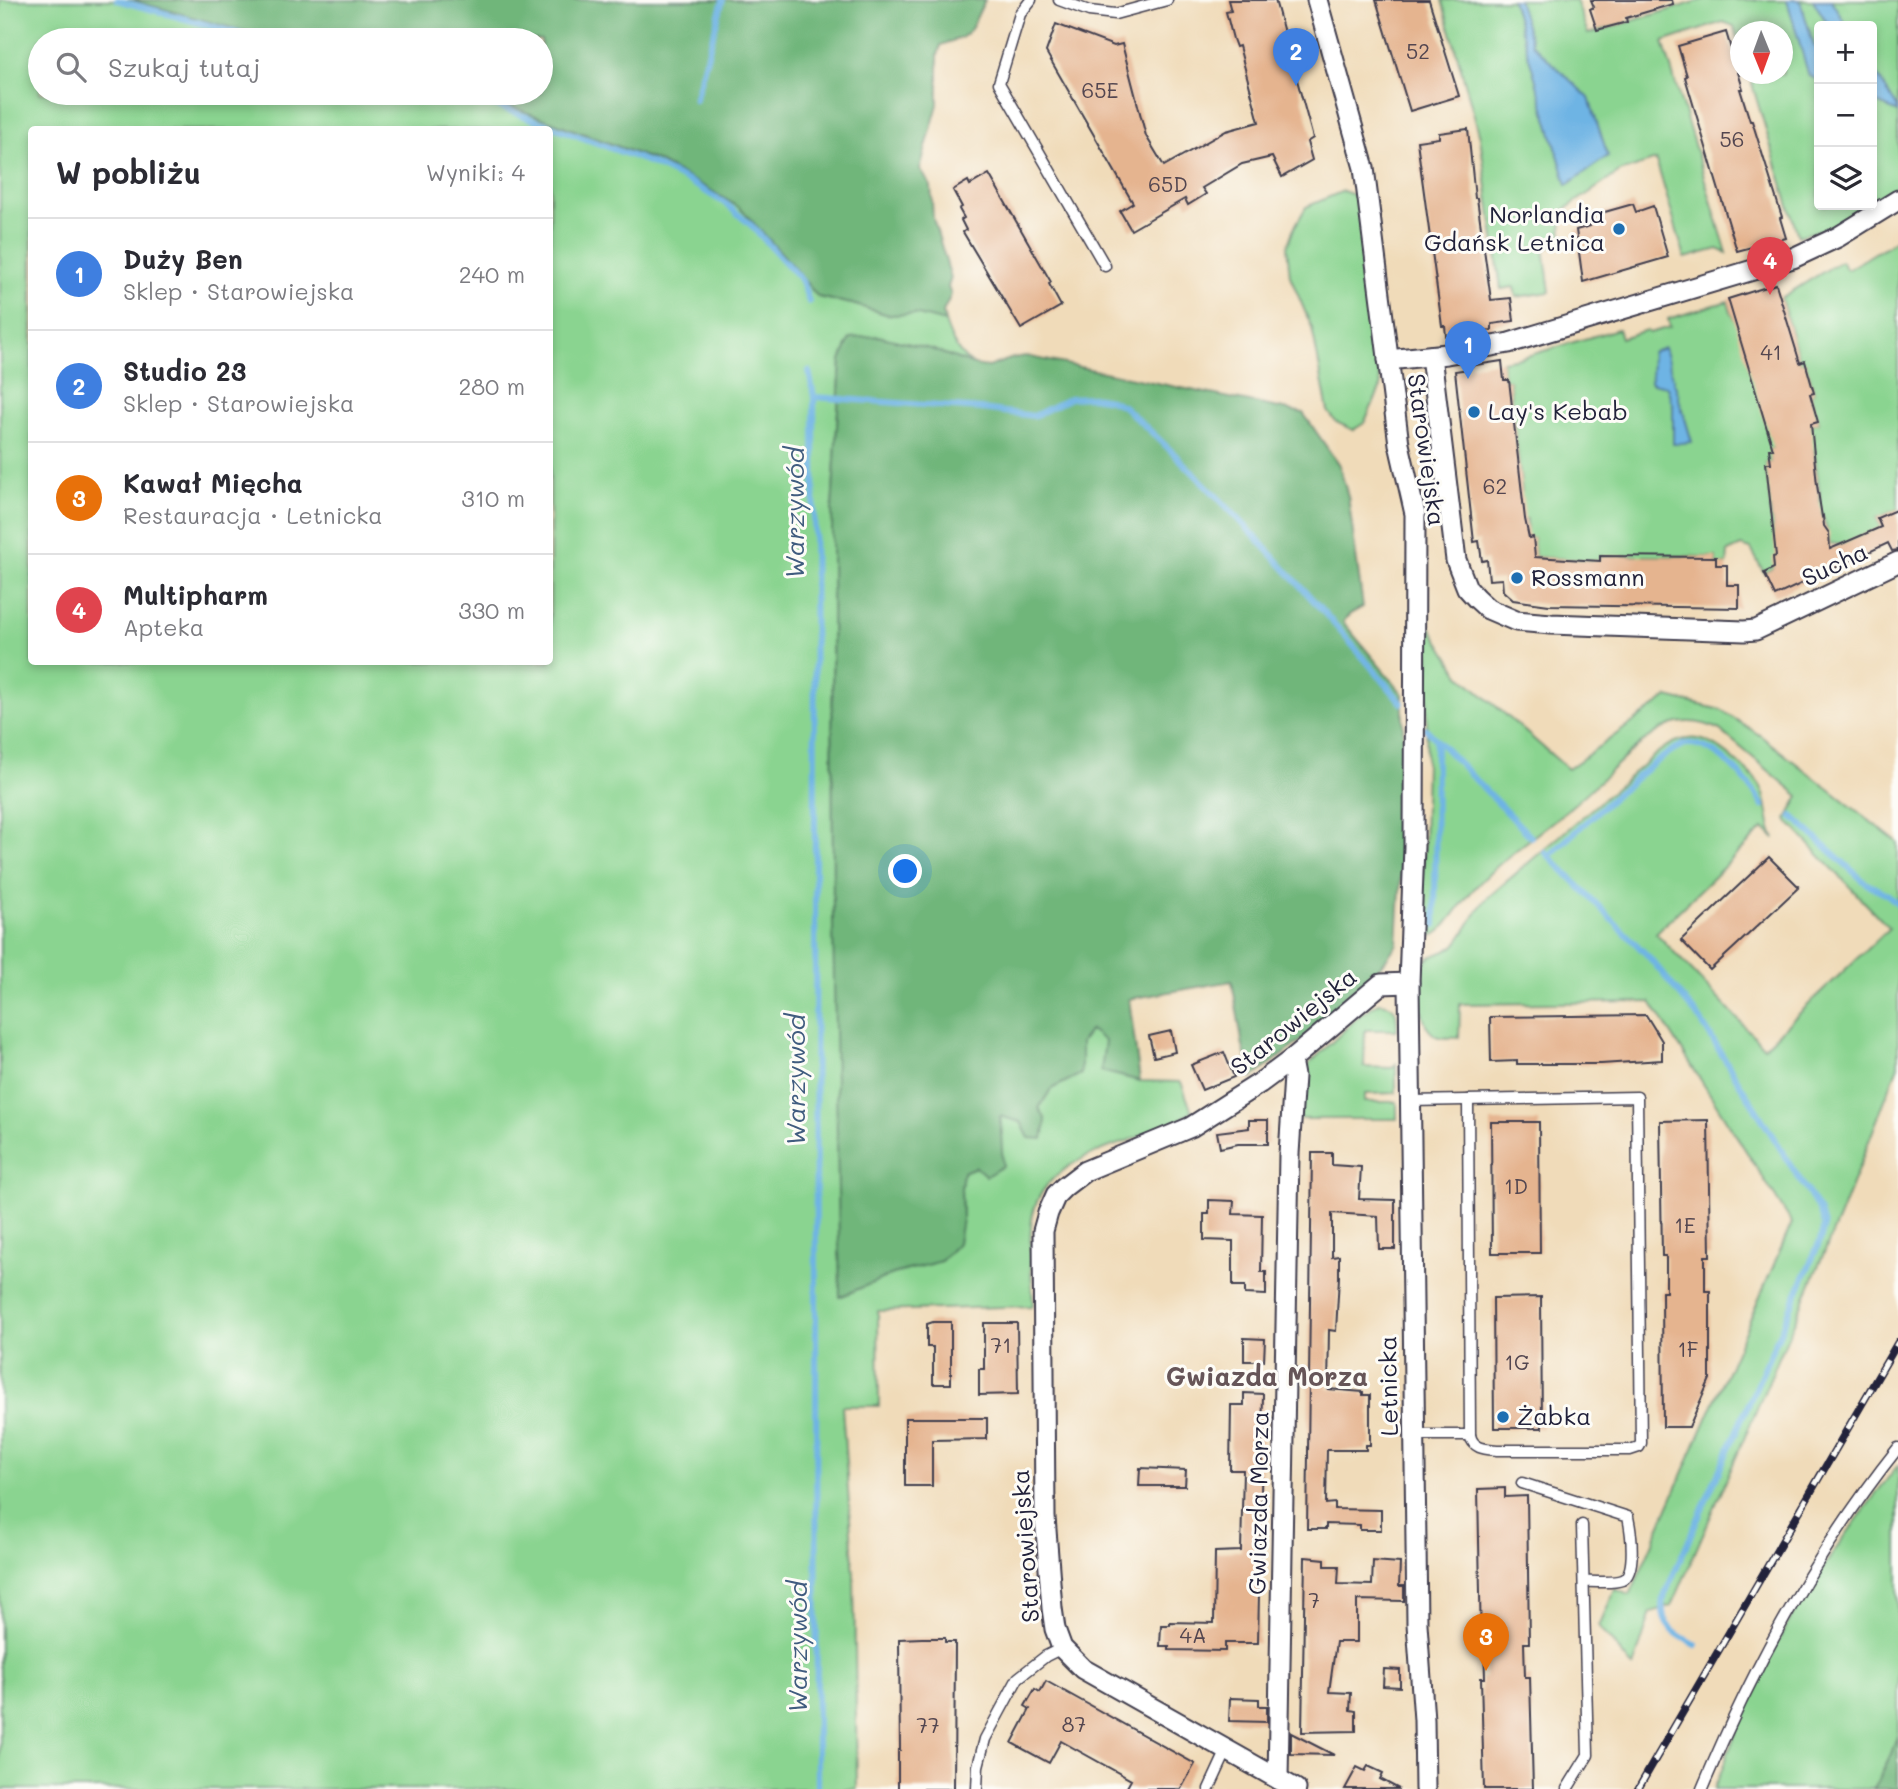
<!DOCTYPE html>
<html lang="pl">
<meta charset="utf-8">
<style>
body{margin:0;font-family:Mali,sans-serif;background:#f7f7f7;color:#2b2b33}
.controls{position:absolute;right:21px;top:21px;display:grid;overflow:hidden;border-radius:7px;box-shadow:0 4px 10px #0003}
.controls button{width:63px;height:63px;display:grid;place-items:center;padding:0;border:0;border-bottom:2px solid #e1e1e2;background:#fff;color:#2b2b33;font:35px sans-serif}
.compass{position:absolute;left:1730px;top:21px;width:63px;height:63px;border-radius:50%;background:#fff;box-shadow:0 4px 10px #0003;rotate:179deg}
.you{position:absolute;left:906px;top:872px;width:24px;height:24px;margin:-18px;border:5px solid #fff;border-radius:50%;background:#1a73e8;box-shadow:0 0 0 10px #1a73e833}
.badge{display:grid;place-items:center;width:46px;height:46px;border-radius:50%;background:#b45309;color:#fff;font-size:23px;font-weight:700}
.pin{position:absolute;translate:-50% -58px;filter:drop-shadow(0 2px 4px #0008)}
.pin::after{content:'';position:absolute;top:37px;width:24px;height:21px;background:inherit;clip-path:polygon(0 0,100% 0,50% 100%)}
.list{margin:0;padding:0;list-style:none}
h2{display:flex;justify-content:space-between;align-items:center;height:91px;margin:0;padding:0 28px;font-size:30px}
h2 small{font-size:23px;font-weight:400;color:#7c7c81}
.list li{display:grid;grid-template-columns:46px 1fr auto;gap:21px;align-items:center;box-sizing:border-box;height:112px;padding:0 28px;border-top:2px solid #e1e1e2}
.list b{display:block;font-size:26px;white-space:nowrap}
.list p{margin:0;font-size:23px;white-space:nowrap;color:#7c7c81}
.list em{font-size:23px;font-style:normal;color:#7c7c81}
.icon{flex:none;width:38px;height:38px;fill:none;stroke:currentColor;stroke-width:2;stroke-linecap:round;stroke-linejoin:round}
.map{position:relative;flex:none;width:1898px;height:1789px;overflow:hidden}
.search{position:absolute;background:#fff;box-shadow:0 4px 10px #0003;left:28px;top:28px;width:525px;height:77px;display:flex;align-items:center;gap:18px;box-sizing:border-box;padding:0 24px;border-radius:38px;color:#7c7c81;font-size:26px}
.panel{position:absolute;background:#fff;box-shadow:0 4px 10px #0003;left:28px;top:126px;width:525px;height:539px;border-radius:7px}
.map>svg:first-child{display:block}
</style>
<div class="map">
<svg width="1898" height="1789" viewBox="0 0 1898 1789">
<rect width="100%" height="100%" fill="#fdfcf7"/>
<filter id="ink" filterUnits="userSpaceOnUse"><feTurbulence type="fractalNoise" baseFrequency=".0143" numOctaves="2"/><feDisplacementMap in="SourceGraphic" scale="14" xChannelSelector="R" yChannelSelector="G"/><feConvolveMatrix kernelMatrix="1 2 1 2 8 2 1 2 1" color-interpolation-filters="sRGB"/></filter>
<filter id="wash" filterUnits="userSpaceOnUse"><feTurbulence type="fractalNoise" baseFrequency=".00686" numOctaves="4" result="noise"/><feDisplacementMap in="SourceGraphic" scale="28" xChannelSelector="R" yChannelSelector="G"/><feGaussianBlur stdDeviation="1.57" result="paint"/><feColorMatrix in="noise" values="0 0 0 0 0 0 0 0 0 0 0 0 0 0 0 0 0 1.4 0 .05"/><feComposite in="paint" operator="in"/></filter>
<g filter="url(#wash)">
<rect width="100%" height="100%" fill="#f0dbb9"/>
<!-- green -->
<g fill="#8ad490" stroke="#567b66" stroke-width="2" fill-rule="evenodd">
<path d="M0 0H131L276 40H40V93H466L499 102 657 161 707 188 740 208 784 256 818 297 852 304 889 315 914 313 945 322C951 340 958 355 974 365L931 349 841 360 832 509 833 927 893 1274 941 1261 962 1219 961 1188 963 1172 976 1167 1002 1134 1000 1116 1021 1122 1039 1108 1051 1089 1081 1074V1042L1091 1029 1106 1041 1101 1071 1140 1081 1181 1082 1192 1112C1184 1117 1176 1122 1168 1125 1122 1148 1041 1156 1032 1219 1028 1247 1032 1277 1033 1306L878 1311 879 1406H842L854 1575 857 1789H0ZM32 130H550V662H32Z"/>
<path d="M1442 0H1576L1588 34 1702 0H1898V185L1872 201V26H1819V205H1865L1826 229 1798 236 1749 74H1783V32H1741L1740 46 1734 26 1723 22 1663 42 1727 253 1718 249 1685 258 1656 160 1620 172 1561 212 1562 245 1544 248 1550 292 1516 297 1514 287 1501 289 1480 137Z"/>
<path d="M1343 191 1357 196 1381 387 1364 423 1353 430 1336 422 1328 411 1312 328 1290 276 1287 247 1294 228 1306 207Z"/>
<path d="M1898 239V509L1877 518 1881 528 1846 543 1830 544 1826 526 1819 507 1820 496 1814 450 1786 452 1785 448 1770 449 1771 463H1766L1768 482 1772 483C1768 493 1768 499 1775 508L1770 509 1778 556 1774 568 1764 573 1751 549 1741 546 1728 552 1727 565H1716V557L1644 556 1643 561H1638L1637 556H1624L1623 561H1614L1612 556V562H1602L1601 555 1600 561 1535 557 1533 538H1526L1527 519H1522L1518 492 1522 491 1509 380H1504L1502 361 1520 358 1618 329 1621 338 1647 330 1649 333 1670 327 1668 319 1728 301 1731 312 1791 430 1818 422 1810 394 1814 392 1805 362 1800 363 1781 298 1841 261 1847 270Z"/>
<path d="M1429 625 1460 675 1568 769 1668 697 1721 710 1761 736 1898 843V1066L1839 1218 1672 1606 1651 1612 1633 1668 1599 1626 1615 1589 1630 1595 1792 1223 1651 1002 1460 1004 1459 1038C1453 1037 1443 1039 1437 1036 1417 1028 1419 983 1423 965 1430 952 1445 955 1455 945 1467 931 1474 913 1486 899L1657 753C1689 728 1711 738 1738 763 1748 772 1758 779 1763 791 1769 807 1767 823 1775 839L1764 828 1656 933 1764 1047 1889 928 1790 824 1787 819 1799 796 1720 730C1704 722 1686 719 1668 726 1639 739 1599 784 1573 805 1540 833 1503 857 1474 889 1462 902 1453 918 1440 931L1434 935H1428L1421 924 1420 915 1424 849Z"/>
<path d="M1378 1003C1398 1003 1397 1014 1397 1030H1365L1364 1067 1392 1068 1396 1064V1093L1365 1094V1102H1397V1119H1300L1303 1075 1309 1064 1360 1015Z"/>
<path d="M1898 1465V1734L1891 1754 1874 1789H1714C1729 1753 1741 1715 1758 1680 1794 1604 1847 1531 1898 1465Z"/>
</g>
<!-- forest -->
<g fill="#6fb67a" stroke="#486c5a" stroke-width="2">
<path d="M131 0H985L971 29 963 37 941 45 938 55V104L920 169 931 186 933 218 951 278 948 287 951 295 943 312 945 322 914 314 889 315 852 304 818 297 784 256 740 208 707 188 657 161 499 102 466 93H541V40H276Z"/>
<path d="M878 336 931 349 974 365 988 367 1013 358 1026 356 1303 413 1339 465 1348 496 1363 607 1350 614 1343 622 1403 694V837L1397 944 1384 962 1311 1033 1252 1078 1243 1047 1232 981 1129 999 1140 1081 1101 1071 1105 1041 1090 1030 1081 1042V1074L1051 1089 1039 1108 1046 1120 1043 1139 1029 1138 1021 1122 1000 1116 1003 1166 986 1176 976 1167 963 1172 961 1188 962 1219 958 1243 941 1261 893 1274 840 1297 833 927 832 509 841 360 850 338Z"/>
<path d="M1898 1734V1789H1874L1891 1754Z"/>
</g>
<!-- water -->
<g fill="#6eb4e4" stroke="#486b90" stroke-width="2">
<path d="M1512 0H1518L1532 44 1589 98 1608 156 1567 185Z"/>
<path d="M1787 0H1800L1814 46 1819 49V80L1809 76Z"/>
<path d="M1813 0H1831L1847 26H1829Z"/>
<path d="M1872 66 1898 109V112L1872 101Z"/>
<path d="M1664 348 1692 442 1673 444V407L1667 386 1651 383 1652 352Z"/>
</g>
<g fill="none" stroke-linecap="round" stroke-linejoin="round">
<!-- stream -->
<g stroke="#6eb4e4" stroke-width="6">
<path d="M117 0 261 40"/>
<path d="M445 93 497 106 648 162 690 182 726 204 752 226 802 281 809 302"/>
<path d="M695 100 723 0"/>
<path d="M809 371 814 397 817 1789"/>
<path d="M814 397 982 409 1034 416 1070 398 1092 397 1110 400 1123 406C1224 497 1314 599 1402 703"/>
<path d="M1426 729 1531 837"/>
<path d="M1792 816 1867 884 1887 894 1898 904"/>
<path d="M1545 852 1649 957 1699 1018 1820 1212 1824 1226 1820 1241 1665 1594C1657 1624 1672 1632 1696 1645"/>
<path d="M1549 856C1570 837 1666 745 1687 744 1716 742 1750 783 1763 806"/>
<path d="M1435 925 1436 739"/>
</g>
</g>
<g id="blocks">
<!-- building -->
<g fill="#e5b48f">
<path d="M1228 0H1275L1313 138 1307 142 1312 160 1282 177 1272 157 1242 164 1202 188 1206 194 1188 205 1185 199 1131 230 1120 211 1133 203 1046 52 1056 24 1114 46 1122 44 1146 136 1164 166 1226 131 1259 122 1239 46 1236 47 1233 39 1226 12 1231 11Z"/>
<path d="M1376 0H1429L1459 96 1410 111Z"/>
<path d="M1591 0H1672L1673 4 1626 18 1627 22 1597 30 1590 9 1594 7Z"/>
<path d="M1726 32 1743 89H1740L1750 121H1752L1782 217 1780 218 1786 238 1737 251 1685 77 1687 76 1678 46Z"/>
<path d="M1468 129 1475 198H1477L1491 300 1511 298 1514 321 1492 324V330L1446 336 1445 326H1442L1417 141 1439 138V133Z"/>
<path d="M989 174 1051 282 1049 284 1061 306 1021 329 963 232 966 230 961 220 964 218 959 209 962 207 953 190 968 181 970 185Z"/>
<path d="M1633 204 1636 212 1653 206 1668 257 1583 282 1576 230 1590 226 1587 217Z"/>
<path d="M1776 284 1800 363 1805 361 1814 393 1810 394 1818 422 1811 424 1817 485 1822 517 1823 516 1824 526 1829 533 1830 549 1881 527 1877 518 1898 509V550L1892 551 1888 543 1775 596 1764 573 1774 568 1773 557 1776 556 1766 463H1771L1769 449H1773L1728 299Z"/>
<path d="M1502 361 1504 380H1509L1525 519 1529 538 1533 537 1535 557 1600 561V556L1716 557V565H1727V585H1739V608L1549 605 1513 600 1503 591 1502 579 1489 580 1487 560 1482 561 1479 541 1474 542 1455 371 1469 369V366Z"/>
<path d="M1769 857 1799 887 1710 970 1681 940Z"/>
<path d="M1646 1015 1662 1041V1060L1601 1064H1517V1061L1491 1062 1490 1017Z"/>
<path d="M1171 1031 1175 1052 1154 1057 1149 1036Z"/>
<path d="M1224 1052 1234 1077 1202 1090 1191 1065Z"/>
<path d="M1249 1120H1268V1144H1238L1220 1148 1217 1132 1249 1128Z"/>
<path d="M1708 1120 1710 1256H1705V1291H1710V1379L1689 1427H1663L1662 1292H1666V1256H1662L1660 1121Z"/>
<path d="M1491 1122H1539L1540 1253H1492Z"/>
<path d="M1312 1153H1332V1165L1361 1167 1359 1199 1395 1200V1249H1379L1378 1216 1332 1213V1257L1339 1256V1277L1336 1331 1329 1330 1328 1389 1363 1392V1395H1370V1445H1366V1450H1327L1326 1504 1335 1503V1509L1381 1510V1530H1360V1525L1326 1524V1529H1307Z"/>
<path d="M1209 1200 1234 1201 1233 1214 1262 1215 1261 1272H1266V1295L1245 1294V1286H1233V1241L1204 1240V1214H1209Z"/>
<path d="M1541 1297 1542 1428H1494L1493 1298Z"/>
<path d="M933 1322H951V1384H933V1347H927V1324Z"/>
<path d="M984 1323H1017L1018 1394 979 1395V1369H984Z"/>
<path d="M1244 1338 1265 1339 1264 1361H1244Z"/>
<path d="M1244 1393 1263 1394 1258 1643H1225V1651L1169 1650V1646H1160L1161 1625H1170V1622L1214 1623 1215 1552 1241 1551 1243 1470H1230L1231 1405H1244Z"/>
<path d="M905 1418H987V1439L932 1440V1486H905Z"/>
<path d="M1140 1468 1186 1470 1185 1486H1139Z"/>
<path d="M1505 1488V1497L1527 1496 1529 1643H1524L1525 1677H1530L1533 1789H1484L1481 1678H1485L1484 1644H1481L1478 1489Z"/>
<path d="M1305 1557 1325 1559V1566H1339L1338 1584 1372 1585 1373 1561 1400 1563 1399 1586H1404V1601L1357 1600V1642H1336L1329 1692 1351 1693 1350 1710 1356 1711V1731L1302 1732Z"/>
<path d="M922 1638H945V1642H955L954 1789H898V1750H900L899 1639Z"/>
<path d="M1384 1669 1400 1670V1687L1383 1686Z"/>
<path d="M1046 1681 1195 1764 1181 1789H1126L1131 1780 1061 1741 1049 1763 1012 1743 1030 1709 1025 1706 1035 1689 1040 1692Z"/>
<path d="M1230 1698 1259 1699V1706H1267V1722L1229 1721Z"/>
<path d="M1291 1733 1334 1755 1291 1754Z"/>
<path d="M1368 1766 1383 1773 1380 1779 1399 1789H1345L1357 1767 1365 1771Z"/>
</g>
</g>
</g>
<g filter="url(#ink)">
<use href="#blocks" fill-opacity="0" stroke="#413e4e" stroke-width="2"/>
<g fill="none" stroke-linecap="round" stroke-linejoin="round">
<defs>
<g id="service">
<path d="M1031 0 1020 14 999 83 1105 266"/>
<path d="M1059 0 1089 11 1115 14 1167 0"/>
<path d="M1410 1101 1637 1097 1641 1443 1639 1447 1630 1450H1497C1485 1449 1473 1449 1470 1435"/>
<path d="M1414 1435H1470L1468 1100"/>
<path d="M1522 1483 1628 1517C1631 1531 1637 1573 1622 1580 1612 1584 1594 1581 1584 1582"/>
<path d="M977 1789 978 1766 985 1739 1018 1678 1046 1656 1062 1648"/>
<path d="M1209 1789 1227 1750"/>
<path d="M1567 1789 1588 1755 1582 1525"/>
<path d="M1702 1789C1753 1667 1815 1552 1898 1448"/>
</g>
<g id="minor">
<path d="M1317 0 1364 168 1399 444 1415 514 1414 846 1409 983 1417 1624 1424 1720 1425 1789"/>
<path d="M1431 356 1456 560 1467 588 1476 598 1488 609 1516 621 1551 624 1744 631 1756 630 1898 562"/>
<path d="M1388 360 1447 354 1509 343 1793 258 1838 237 1898 200"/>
<path d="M1278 1779 1289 1154 1294 1076 1291 1060"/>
<path d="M1296 1789 1083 1669 1062 1648 1055 1629 1052 1608 1045 1517 1043 1231 1048 1213 1056 1195 1064 1187 1085 1171 1191 1127 1260 1083 1291 1060 1381 984 1409 983"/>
</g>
</defs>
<!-- service casing -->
<use href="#service" stroke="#413e4e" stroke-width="13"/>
<!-- minor casing -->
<use href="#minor" stroke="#413e4e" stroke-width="23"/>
<!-- service -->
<use href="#service" stroke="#fff" stroke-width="10"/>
<!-- minor -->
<use href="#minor" stroke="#fff" stroke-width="19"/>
<defs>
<path id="rail" d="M1638 1789 1898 1342"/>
</defs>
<!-- rail casing -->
<use href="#rail" stroke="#22223b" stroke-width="8"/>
<!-- rail -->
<use href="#rail" stroke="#fdfcf7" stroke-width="5" stroke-dasharray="16" stroke-linecap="butt"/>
</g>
</g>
<!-- markers -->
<g fill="#1f6fb2" stroke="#fdfcf7" stroke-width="2.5">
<circle cx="1619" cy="229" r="7"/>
<circle cx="1474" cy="412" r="7"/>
<circle cx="1517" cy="578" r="7"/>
<circle cx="1503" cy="1417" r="7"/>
</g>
<g text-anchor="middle" stroke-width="6" stroke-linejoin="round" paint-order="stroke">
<!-- number labels -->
<g font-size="21" fill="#534650">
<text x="1418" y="59">52</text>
<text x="1100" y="98">65E</text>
<text x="1732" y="147">56</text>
<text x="1168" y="192">65D</text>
<text x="1771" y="360">41</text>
<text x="1495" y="494">62</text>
<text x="1516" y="1194">1D</text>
<text x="1685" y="1233">1E</text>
<text x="1001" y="1353">71</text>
<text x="1688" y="1357">1F</text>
<text x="1517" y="1370">1G</text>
<text x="1314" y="1608">7</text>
<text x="1193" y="1643">4A</text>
<text x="1074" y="1732">87</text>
<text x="928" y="1733">77</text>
</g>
<!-- poi labels -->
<g font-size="24" fill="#22223b" stroke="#fdfcf7" text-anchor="start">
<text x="1605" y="223" text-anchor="end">Norlandia<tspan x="1605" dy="28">Gdańsk Letnica</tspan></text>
<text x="1488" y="420">Lay's Kebab</text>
<text x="1531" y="586">Rossmann</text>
<text x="1517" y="1425">Żabka</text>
</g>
<!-- street labels -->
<g font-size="24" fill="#22223b" stroke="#fdfcf7">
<text transform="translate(1426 450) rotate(82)" y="8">Starowiejska</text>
<text transform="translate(1835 565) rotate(-25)" y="8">Sucha</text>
<text transform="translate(1294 1022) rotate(-39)" y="8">Starowiejska</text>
<text transform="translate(1389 1386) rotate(-91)" y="8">Letnicka</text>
<text transform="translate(1259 1503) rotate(-89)" y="8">Gwiazda Morza</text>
<text transform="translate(1026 1546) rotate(-94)" y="8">Starowiejska</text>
</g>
<!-- water labels -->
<g font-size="26" font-style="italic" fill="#405c7f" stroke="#fdfcf7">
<text transform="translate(795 513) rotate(-90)" y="9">Warzywód</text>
<text transform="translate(796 1080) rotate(-90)" y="9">Warzywód</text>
<text transform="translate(798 1647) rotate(-90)" y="9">Warzywód</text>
</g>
<!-- neighbourhood labels -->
<g font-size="26" font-weight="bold" fill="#665558" stroke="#fdfcf7">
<text x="1267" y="1386">Gwiazda Morza</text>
</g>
</g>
</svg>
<div class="controls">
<button>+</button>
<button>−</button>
<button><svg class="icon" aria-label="layers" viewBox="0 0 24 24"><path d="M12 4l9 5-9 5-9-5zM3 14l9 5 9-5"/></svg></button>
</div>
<svg class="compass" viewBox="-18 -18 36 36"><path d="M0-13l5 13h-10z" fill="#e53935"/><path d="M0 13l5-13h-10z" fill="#7c7c81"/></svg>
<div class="you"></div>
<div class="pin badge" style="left:1468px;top:379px;background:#3f7fe0">1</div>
<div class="pin badge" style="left:1296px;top:86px;background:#3f7fe0">2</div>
<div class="pin badge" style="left:1486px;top:1671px;background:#e8710a">3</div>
<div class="pin badge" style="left:1770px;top:295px;background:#e0444e">4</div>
<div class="search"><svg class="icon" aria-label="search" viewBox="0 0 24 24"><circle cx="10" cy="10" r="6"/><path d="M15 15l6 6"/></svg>Szukaj tutaj</div>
<section class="panel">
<h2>W pobliżu<small>Wyniki: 4</small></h2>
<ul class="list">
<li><span class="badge" style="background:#3f7fe0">1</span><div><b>Duży Ben</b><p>Sklep · Starowiejska</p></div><em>240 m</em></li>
<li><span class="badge" style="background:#3f7fe0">2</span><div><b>Studio 23</b><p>Sklep · Starowiejska</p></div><em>280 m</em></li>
<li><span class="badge" style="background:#e8710a">3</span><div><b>Kawał Mięcha</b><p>Restauracja · Letnicka</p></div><em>310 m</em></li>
<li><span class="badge" style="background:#e0444e">4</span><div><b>Multipharm</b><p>Apteka</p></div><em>330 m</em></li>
</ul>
</section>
</div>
